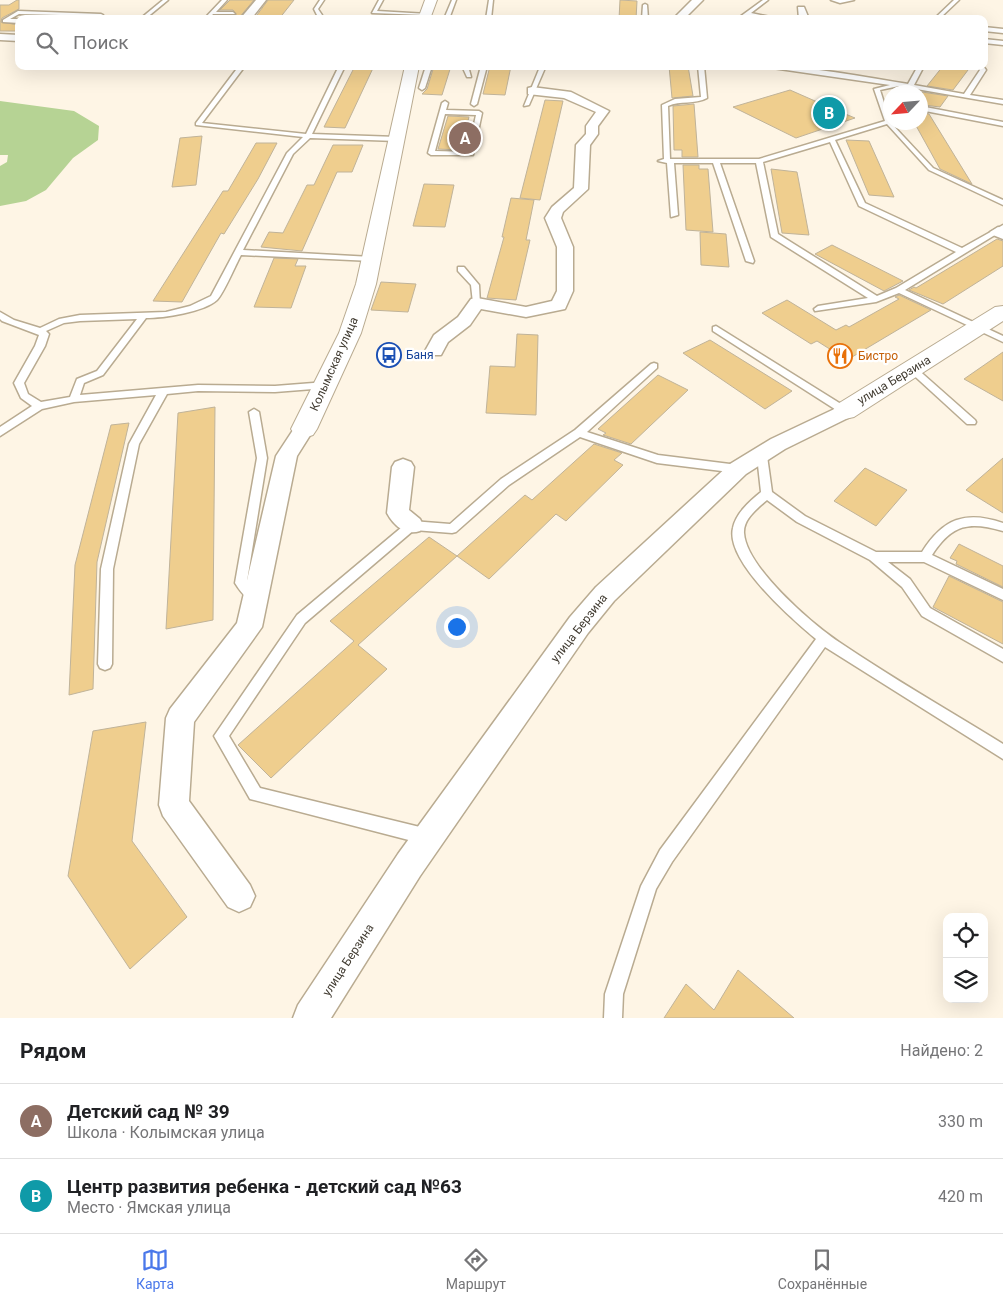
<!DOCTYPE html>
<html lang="ru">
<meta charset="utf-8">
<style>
body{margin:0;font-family:Roboto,sans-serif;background:#f2f2f2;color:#202124}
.controls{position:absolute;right:15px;bottom:15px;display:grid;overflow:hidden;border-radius:10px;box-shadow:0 5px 20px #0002}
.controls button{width:45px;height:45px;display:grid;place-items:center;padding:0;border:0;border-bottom:1px solid #e0e0e0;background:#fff;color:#202124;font:25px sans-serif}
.compass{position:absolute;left:883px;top:85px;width:45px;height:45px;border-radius:50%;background:#fff;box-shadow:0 5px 20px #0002;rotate:244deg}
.you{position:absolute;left:456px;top:626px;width:18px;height:18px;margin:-12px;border:4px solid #fff;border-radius:50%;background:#1a73e8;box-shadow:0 0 0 8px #1a73e833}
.badge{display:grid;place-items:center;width:32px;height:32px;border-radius:50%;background:#4a78ea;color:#fff;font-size:16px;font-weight:700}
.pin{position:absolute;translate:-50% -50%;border:2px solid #fff;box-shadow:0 1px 5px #0006}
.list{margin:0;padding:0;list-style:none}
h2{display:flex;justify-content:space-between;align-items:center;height:65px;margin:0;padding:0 20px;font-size:21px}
h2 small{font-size:16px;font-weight:400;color:#757577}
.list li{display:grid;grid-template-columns:32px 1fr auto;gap:15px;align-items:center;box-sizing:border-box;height:75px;padding:0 20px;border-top:1px solid #e0e0e0}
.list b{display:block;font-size:19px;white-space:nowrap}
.list p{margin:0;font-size:16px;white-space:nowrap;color:#757577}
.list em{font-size:16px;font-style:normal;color:#757577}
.icon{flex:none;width:28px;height:28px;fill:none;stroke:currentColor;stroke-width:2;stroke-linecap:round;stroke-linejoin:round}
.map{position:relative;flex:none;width:1003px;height:1018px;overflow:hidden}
.search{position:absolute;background:#fff;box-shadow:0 5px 20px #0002;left:15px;right:15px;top:15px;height:55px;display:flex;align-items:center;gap:12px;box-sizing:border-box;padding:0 18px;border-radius:10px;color:#757577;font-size:19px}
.sheet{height:215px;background:#fff}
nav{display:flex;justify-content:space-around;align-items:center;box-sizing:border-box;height:70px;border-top:1px solid #e0e0e0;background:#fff;font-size:14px;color:#757577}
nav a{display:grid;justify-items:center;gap:2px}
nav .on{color:#4a78ea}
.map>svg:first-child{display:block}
</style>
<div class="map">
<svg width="1003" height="1018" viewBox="0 0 1003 1018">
<rect width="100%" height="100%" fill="#fef5e5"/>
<!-- forest -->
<path fill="#b6d394" d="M0 101 74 111 99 126 98 140 73 158 46 190 26 201 0 206V166L7 162 8 155H0Z"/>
<!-- building -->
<g fill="#efce8e" stroke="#c0b399">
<path d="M17 0H19V9L2 18 1 22 19 25V31H0V5H9Z"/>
<path d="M230 0H254L238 19H212L214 16 236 15 233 10H220Z"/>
<path d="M268 0H294L279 19H254Z"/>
<path d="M620 0 637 1 636 19H619Z"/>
<path d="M355 66H374L345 128 324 127Z"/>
<path d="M434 66H451L442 95 422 94 427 89Z"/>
<path d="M490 66H511L505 95 483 94Z"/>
<path d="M669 66H688L693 96 672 98Z"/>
<path d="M943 66H971L953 90 927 86Z"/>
<path d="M790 90 831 108 855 118 796 138 733 107Z"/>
<path d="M922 92 948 96 940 107 924 105 920 104Z"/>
<path d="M545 100 563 101 540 200 520 198Z"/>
<path d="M694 104 698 157H682V150H674L673 106Z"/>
<path d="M920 112 929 114 972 184 940 169 914 122H920Z"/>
<path d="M448 116 469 117 460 150 438 149Z"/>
<path d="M202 136 196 185 172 187 180 138Z"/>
<path d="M846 140 869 141 894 197 869 195Z"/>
<path d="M256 143H277L258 179 224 234 221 233 182 302 153 301 223 191H228Z"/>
<path d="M333 145H363L352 172H337L302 251 261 247 269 232 283 233 307 185H314Z"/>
<path d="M683 165H699V169H708L713 232 686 230Z"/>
<path d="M771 169 797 172 809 235 782 233Z"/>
<path d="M424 184 454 185 445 227 413 226Z"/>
<path d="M511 198 534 200 526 240H530L516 300 487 298 504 237H502Z"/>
<path d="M700 232 726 234 729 267 701 265Z"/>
<path d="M997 239 1003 241V266L943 304 909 290 914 287 916 288Z"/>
<path d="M832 245 903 281 884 291 815 254Z"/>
<path d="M274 258 298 259 295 266H306L291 308 254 307Z"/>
<path d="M381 282 416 284 408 312 371 310Z"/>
<path d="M899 295 931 310 847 360 817 341 811 344 762 313 787 300 836 330 846 325 849 327 899 299 895 297Z"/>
<path d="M517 334 538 335 536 415 486 413 490 366 515 367Z"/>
<path d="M710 340 792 391 765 409 683 353Z"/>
<path d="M1003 352V401L964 379Z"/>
<path d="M658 375 688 390 631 444 603 435 606 433 598 429Z"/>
<path d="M215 407 213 620 166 629 178 413Z"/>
<path d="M129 423 97 562 93 689 69 695 75 565 111 425Z"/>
<path d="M594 444 622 453 614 460 623 465 566 521 556 514 489 579 457 556 525 495 532 500Z"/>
<path d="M1003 458V513L966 490Z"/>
<path d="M865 468 907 490 876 526 834 501Z"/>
<path d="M429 537 457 556 358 645 387 669 271 778 238 745 354 641 330 621Z"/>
<path d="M959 544 1003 566V587L956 564 957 561 950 558Z"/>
<path d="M949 576 1003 602V644L933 607Z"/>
<path d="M146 722 132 841 187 917 130 969 68 876 93 731Z"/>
<path d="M738 970 794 1018H664L686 984 714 1010Z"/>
</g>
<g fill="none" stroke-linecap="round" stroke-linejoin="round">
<defs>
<g id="service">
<path d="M163 0H168L145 19H140Z"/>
<path d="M222 0H227L216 12H233L235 14H213L209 19H204Z"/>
<path d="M320 0H324L318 9 322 15 320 19H315L317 15 314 9Z"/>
<path d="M379 0H383L377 11 428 14 426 15 372 13Z"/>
<path d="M452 0H456L449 19H444Z"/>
<path d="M489 0H493L491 19H486Z"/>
<path d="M763 0H768L751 13 780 19 747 16 743 19H737Z"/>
<path d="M831 0H854L840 3Z"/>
<path d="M954 0H959L939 19H934Z"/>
<path d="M645 4 647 5 648 19H642L643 5Z"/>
<path d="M18 11 101 14 103 15 101 16 19 14 10 19H19V23L3 22V20Z"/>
<path d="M984 27 1003 29V33L984 31Z"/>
<path d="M984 39 1003 41V45L984 43Z"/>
<path d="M239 66H245L202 123 306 134 339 66H345L312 134 397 137 400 139 397 141 310 138 293 154 243 250 372 257 376 259 372 261 241 255C236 264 224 293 217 300 204 312 164 318 146 318L103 375 84 383 80 395 198 385 275 386 326 382 331 385 326 388 275 392 198 391 167 394 139 444 113 569 112 664 110 668 105 670 100 668 98 664 101 569 129 444 156 395 74 402 42 409 0 436V427L32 406 21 398 14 383 35 346 39 335 2 321 0 319V312L14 320 40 328 59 319 80 315 166 312 190 306 211 296 287 153 303 137 196 125V123ZM137 319 97 371 77 379 70 397 41 402 28 394 24 383 45 346 49 334 46 331 64 323 80 321Z"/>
<path d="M426 66H432L425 88 422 90 419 88Z"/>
<path d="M462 66H468L471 77H467Z"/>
<path d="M481 66H487L477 104 474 106 471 104Z"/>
<path d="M549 66 545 68 529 105 524 106 540 67Z"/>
<path d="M698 66H704L707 98C695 105 680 100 668 106L670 159H759L885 121 874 89 890 85 759 66C809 66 859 76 908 84L918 66H924L914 85 964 94 980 70 977 66H983L986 70 970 95 1003 100V104L899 86 880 90 890 122 933 168 1003 200V205L929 170 887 124 835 140 865 203 962 248 1003 225V230L905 290 1003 336V342L899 293 876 302 815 311 814 309 818 306 868 298 771 237 756 163H720L754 261 753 263 746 261 713 163H674L678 215 671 217 667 163 658 161 664 159 662 105 675 99 701 97ZM830 142 859 206 956 252 896 288 877 296 778 234 763 162Z"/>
<path d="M445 101 448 103 446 110 479 111 482 113 473 155H431L428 153 442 103ZM445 114 476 115 468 152 435 151Z"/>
<path d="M920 106 1003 122V126L920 110Z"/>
<path d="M458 267H464L479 285 480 305H474L473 303 471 285 458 271Z"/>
<path d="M716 326 849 409 850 411 849 413H841L713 331V327Z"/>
<path d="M654 363 657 364V368L587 432 658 455 738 465 742 466 743 469 742 472 738 473 657 463 580 437 509 485 456 532 452 533 414 530 305 623 229 736 260 788 428 829 433 832 436 837 433 842 428 845 250 799 214 736 297 615 408 522 412 521 450 524 501 479 575 430 651 364Z"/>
<path d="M912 366 915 367 975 420 976 422 975 424H967L909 371V367Z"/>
<path d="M254 409 259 412 267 458 247 581 261 597 259 601C249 604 240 591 235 583L257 458 249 412Z"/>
<path d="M762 452 767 456 772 492 805 516 876 552H922C943 519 965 510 1003 523V531C969 521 952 524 932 555L1003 589V600L924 562H888L910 579 930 608 1003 649V662L922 616 902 587 870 560 797 522 767 500C758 508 743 519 744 533 746 567 811 623 839 642 892 678 948 710 1003 744V759L825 647 672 862 656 889 623 994 622 1018H604L605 994 641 886 660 850 816 639C793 620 725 561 733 528 736 513 750 501 761 492L757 456Z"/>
</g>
<g id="minor">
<path d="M256 0H266L251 19H240Z"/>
<path d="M692 0H703L684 19H673Z"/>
<path d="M798 7H804L809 19H799Z"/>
<path d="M0 34 19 35V41L0 40Z"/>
<path d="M532 87 571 92 609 111 598 126V134L590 145 588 189 563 212 561 218 573 247V291L565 309 526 317 481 309 470 325 448 342 441 355H427L425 351 434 335 458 317 471 299 477 298 526 307 552 301 557 291V247L545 218 552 207 574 188 576 145 586 134V126L596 112 564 98 528 94V88Z"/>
<path d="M998 227 1003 229V239L993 235 990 232Z"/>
<path d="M845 404 852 406 855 411 852 416 785 449 746 474 614 601 588 633 420 876 331 1018H293L298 1005 398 854 570 617 596 587 730 464 771 439Z"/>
<path d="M304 422 311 424 314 429 297 456 262 627 194 722 189 801 250 885 255 896 250 907 239 912 228 907 163 816 159 805 166 718 170 709 237 623 276 456 297 424Z"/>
<path d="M403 459 411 462 414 467 409 510 420 519 423 525 420 531C406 536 394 526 387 513L392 467 395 462Z"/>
</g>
<g id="tertiary">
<path d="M425 0H437L430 19H418Z"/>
<path d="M405 66H419L376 284 361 333 317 429 313 435 304 438 295 435 291 429 339 333 356 284Z"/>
<path d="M1003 306V321L854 417 845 419 836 417 833 411 836 405 995 307Z"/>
</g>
</defs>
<!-- service casing -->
<use href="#service" stroke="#b9ab91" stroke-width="3"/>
<!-- minor casing -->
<use href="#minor" stroke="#b9ab91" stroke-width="3"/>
<!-- tertiary casing -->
<use href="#tertiary" stroke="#b9ab91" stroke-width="2"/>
<!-- service -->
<use href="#service" fill="#fff" fill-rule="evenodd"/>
<!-- minor -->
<use href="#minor" fill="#fff" fill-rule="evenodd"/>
<!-- tertiary -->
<use href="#tertiary" fill="#fff" fill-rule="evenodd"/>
</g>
<!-- icons -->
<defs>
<symbol id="bus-ring" viewBox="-11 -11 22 22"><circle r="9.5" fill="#fff" stroke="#1a4fb4" stroke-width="1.5"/><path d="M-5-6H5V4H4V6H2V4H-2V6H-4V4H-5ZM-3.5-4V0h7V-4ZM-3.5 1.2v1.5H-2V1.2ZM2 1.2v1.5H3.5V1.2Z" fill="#1a4fb4"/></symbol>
<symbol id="restaurant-ring" viewBox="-11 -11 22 22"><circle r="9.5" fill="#fff" stroke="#e8710a" stroke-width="1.5"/><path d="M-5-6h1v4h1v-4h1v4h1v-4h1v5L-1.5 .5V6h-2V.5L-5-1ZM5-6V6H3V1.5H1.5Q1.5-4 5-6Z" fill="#e8710a"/></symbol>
</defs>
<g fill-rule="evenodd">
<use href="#bus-ring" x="375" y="341" width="28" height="28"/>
<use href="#restaurant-ring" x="826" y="342" width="28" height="28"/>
</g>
<g text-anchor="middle" stroke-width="4.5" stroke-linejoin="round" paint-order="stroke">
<!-- transit labels -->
<g font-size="12" fill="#164399" stroke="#fff" text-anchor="start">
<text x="406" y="359">Баня</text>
</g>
<!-- food labels -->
<g font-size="12" fill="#c56008" stroke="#fff" text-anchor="start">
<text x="858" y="360">Бистро</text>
</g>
<!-- street labels -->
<g font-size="12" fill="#413b31" stroke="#fff">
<text transform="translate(334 364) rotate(-66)" y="4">Колымская улица</text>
<text transform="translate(894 380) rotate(-31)" y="4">улица Берзина</text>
<text transform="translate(579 628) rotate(-52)" y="4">улица Берзина</text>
<text transform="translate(348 960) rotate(-57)" y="4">улица Берзина</text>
</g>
</g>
</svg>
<div class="controls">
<button><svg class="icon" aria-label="locate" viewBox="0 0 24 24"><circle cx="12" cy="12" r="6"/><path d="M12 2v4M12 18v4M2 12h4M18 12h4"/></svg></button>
<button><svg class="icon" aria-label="layers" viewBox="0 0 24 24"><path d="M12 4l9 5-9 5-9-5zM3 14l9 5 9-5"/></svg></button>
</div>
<svg class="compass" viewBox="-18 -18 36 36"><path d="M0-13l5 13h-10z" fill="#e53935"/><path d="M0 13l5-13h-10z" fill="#757577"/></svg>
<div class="you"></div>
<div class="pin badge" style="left:465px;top:138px;background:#8d6e63">A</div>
<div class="pin badge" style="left:829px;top:113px;background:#0f9aa8">B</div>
<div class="search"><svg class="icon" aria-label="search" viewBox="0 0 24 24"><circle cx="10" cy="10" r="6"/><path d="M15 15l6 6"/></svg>Поиск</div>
</div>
<section class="sheet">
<h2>Рядом<small>Найдено: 2</small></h2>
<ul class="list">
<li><span class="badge" style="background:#8d6e63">A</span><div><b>Детский сад № 39</b><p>Школа · Колымская улица</p></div><em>330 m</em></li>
<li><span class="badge" style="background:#0f9aa8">B</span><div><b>Центр развития ребенка - детский сад №63</b><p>Место · Ямская улица</p></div><em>420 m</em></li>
</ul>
</section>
<nav>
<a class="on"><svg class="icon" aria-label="map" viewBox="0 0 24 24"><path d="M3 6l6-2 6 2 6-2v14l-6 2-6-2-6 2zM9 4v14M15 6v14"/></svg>Карта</a>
<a><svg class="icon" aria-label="directions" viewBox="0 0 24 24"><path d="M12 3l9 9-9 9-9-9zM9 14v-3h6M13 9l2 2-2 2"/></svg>Маршрут</a>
<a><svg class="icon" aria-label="saved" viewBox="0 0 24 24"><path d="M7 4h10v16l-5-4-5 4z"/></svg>Сохранённые</a>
</nav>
